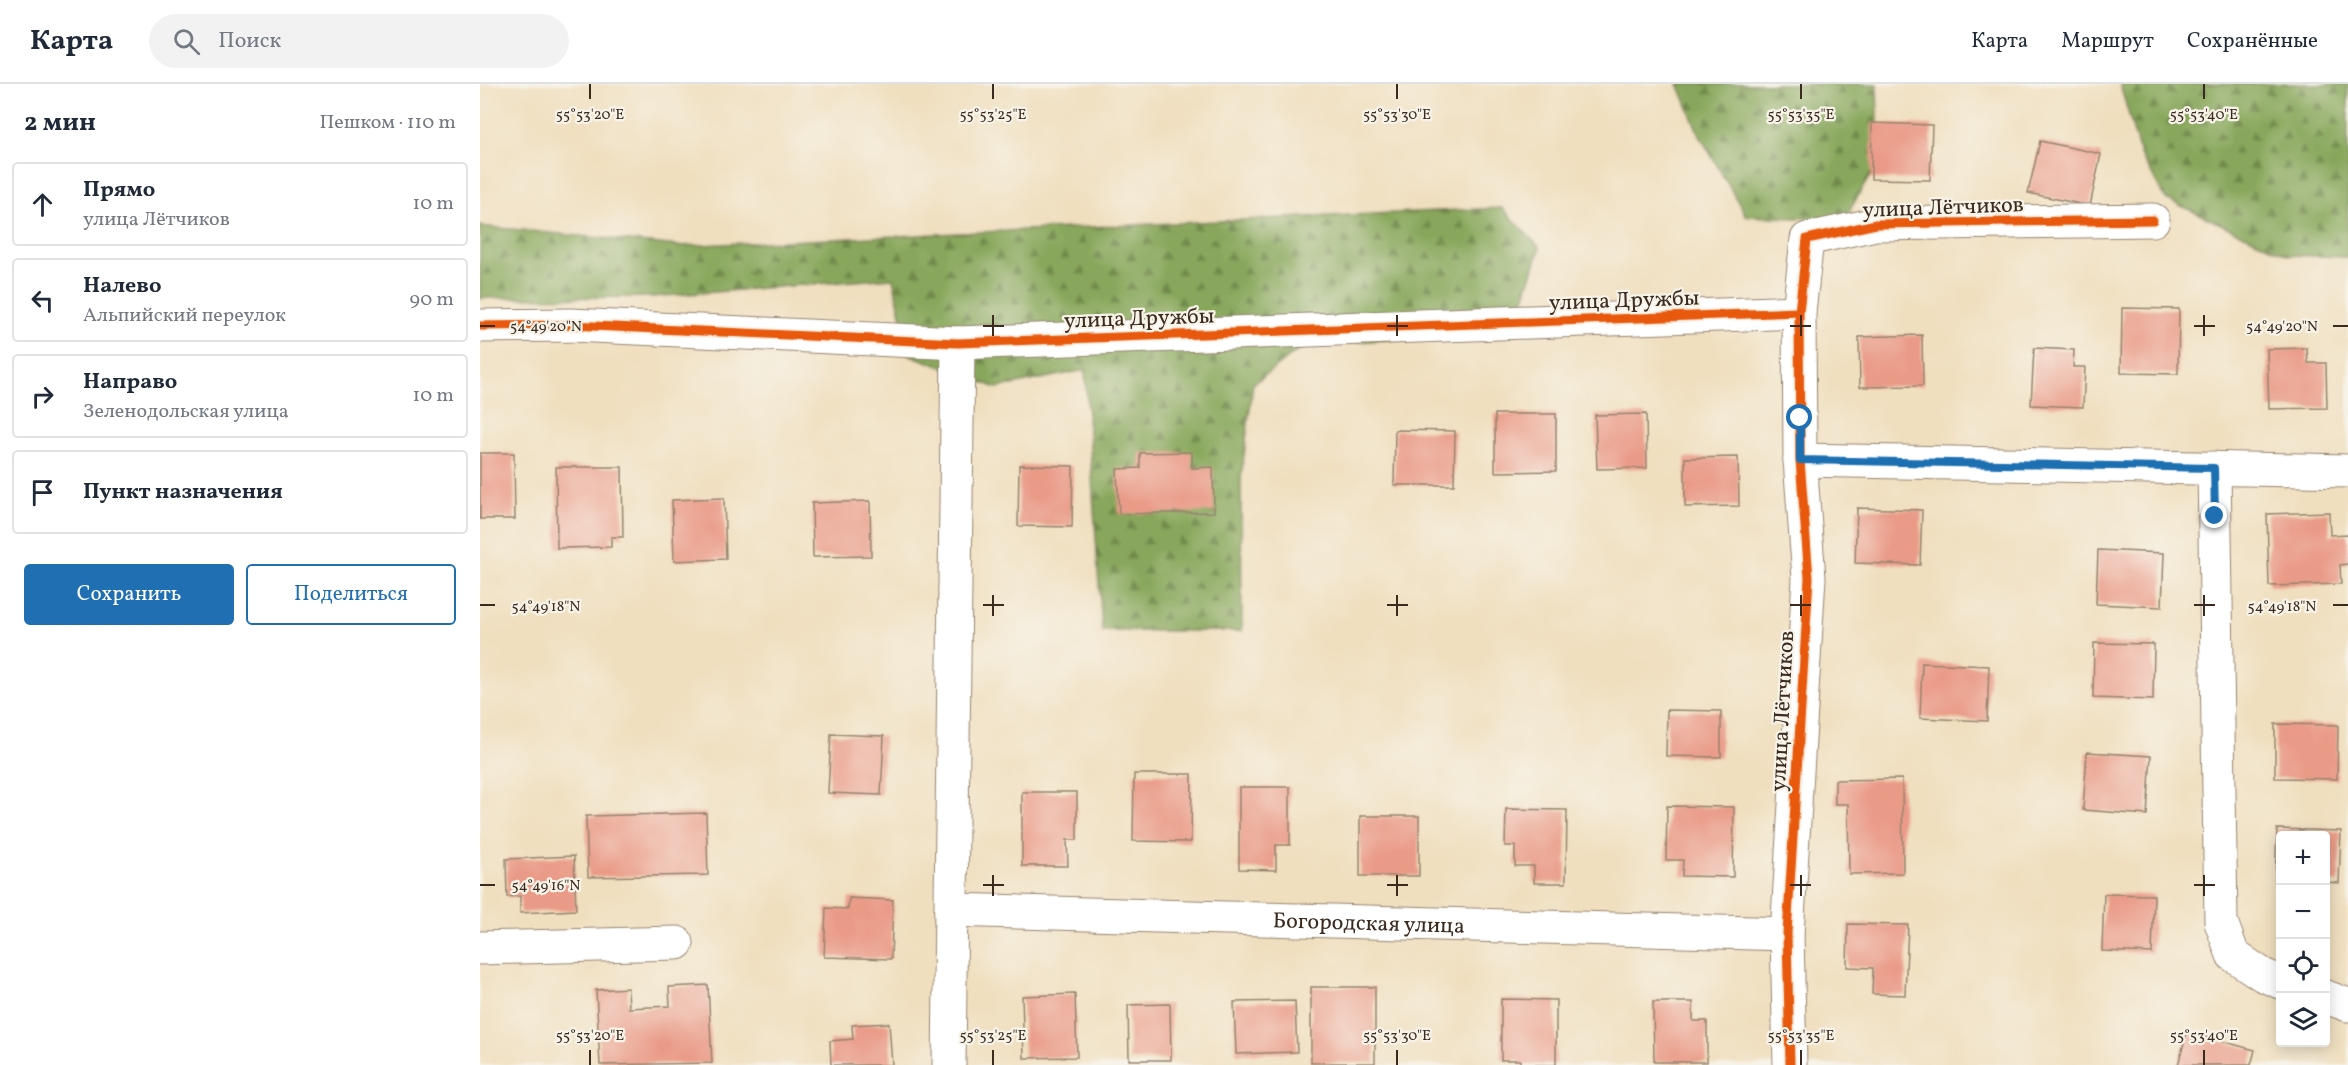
<!DOCTYPE html>
<html lang="ru">
<meta charset="utf-8">
<style>
body{margin:0;font-family:Vollkorn,serif;background:#f2f2f3;color:#1f2937}
.controls{position:absolute;right:18px;bottom:18px;display:grid;overflow:hidden;border-radius:6px;box-shadow:0 3px 15px #0003}
.controls button{width:54px;height:54px;display:grid;place-items:center;padding:0;border:0;border-bottom:2px solid #e0e1e3;background:#fff;color:#1f2937;font:30px sans-serif}
.stop{position:absolute;width:18px;height:18px;margin:-14px;border:4px solid #1f6fb2;border-radius:50%;background:#fff}
.stop.end{background:#1f6fb2;border-color:#fff;box-shadow:0 2px 6px #0008}
.list{margin:0;padding:0;list-style:none}
h2{display:flex;justify-content:space-between;align-items:center;height:78px;margin:0;padding:0 24px;font-size:26px}
h2 small{font-size:20px;font-weight:400;color:#747a83}
.list li{display:grid;grid-template-columns:39px 1fr auto;gap:18px;align-items:center;box-sizing:border-box;height:84px;margin:0 12px 12px;padding:0 12px;border:2px solid #e0e1e3;border-radius:6px}
.list b{display:block;font-size:22px;white-space:nowrap}
.list p{margin:0;font-size:20px;white-space:nowrap;color:#747a83}
.list em{font-size:20px;font-style:normal;color:#747a83}
.actions{display:flex;gap:12px;padding:18px 24px}
.actions a{flex:1;padding:14px 0;border:2px solid #1f6fb2;border-radius:6px;text-align:center;font-size:21px;color:#1f6fb2}
.actions .main{background:#1f6fb2;color:#fff}
.icon{flex:none;width:33px;height:33px;fill:none;stroke:currentColor;stroke-width:2;stroke-linecap:round;stroke-linejoin:round}
.map{position:relative;flex:none;width:1868px;height:981px;overflow:hidden}
header{display:flex;align-items:center;gap:36px;box-sizing:border-box;height:84px;padding:0 30px;background:#fff;border-bottom:2px solid #e0e1e3}
header strong{font-size:28px}
nav{display:flex;gap:33px;margin-inline-start:auto;font-size:21px}
.search{width:420px;height:54px;background:#f2f2f3;display:flex;align-items:center;gap:15px;box-sizing:border-box;padding:0 21px;border-radius:33px;color:#747a83;font-size:22px}
main{display:flex}
aside{flex:1;background:#fff}
.map>svg:first-child{display:block}
</style>
<header>
<strong>Карта</strong>
<div class="search"><svg class="icon" aria-label="search" viewBox="0 0 24 24"><circle cx="10" cy="10" r="6"/><path d="M15 15l6 6"/></svg>Поиск</div>
<nav><a>Карта</a><a>Маршрут</a><a>Сохранённые</a></nav>
</header>
<main>
<aside>
<h2>2 мин<small>Пешком · 110 m</small></h2>
<ul class="list">
<li><svg class="icon" aria-label="ahead" viewBox="0 0 24 24"><path d="M12 20V5M6 11l6-6 6 6"/></svg><div><b>Прямо</b><p>улица Лётчиков</p></div><em>10 m</em></li>
<li><svg class="icon" aria-label="left" viewBox="0 0 24 24"><path d="M17 20v-9H6M10 6l-5 5 5 5"/></svg><div><b>Налево</b><p>Альпийский переулок</p></div><em>90 m</em></li>
<li><svg class="icon" aria-label="right" viewBox="0 0 24 24"><path d="M7 20v-9h11M14 6l5 5-5 5"/></svg><div><b>Направо</b><p>Зеленодольская улица</p></div><em>10 m</em></li>
<li><svg class="icon" aria-label="arrive" viewBox="0 0 24 24"><path d="M6 21V4h12l-3 4 3 4H6"/></svg><div><b>Пункт назначения</b></div></li>
</ul>
<div class="actions"><a class="main">Сохранить</a><a>Поделиться</a></div>
</aside>
<div class="map">
<svg width="1868" height="981" viewBox="0 0 1868 981">
<defs>
<pattern id="forest-firs" width="22" height="20" patternUnits="userSpaceOnUse" patternTransform="scale(1.5)"><rect width="22" height="20" fill="#88a75b"/><path d="M5 1l3.5 6h-7zM16 11l3.5 6h-7z" fill="#70884b"/></pattern>
</defs>
<rect width="100%" height="100%" fill="#f7f3e8"/>
<filter id="ink" filterUnits="userSpaceOnUse"><feTurbulence type="fractalNoise" baseFrequency=".0167" numOctaves="2"/><feDisplacementMap in="SourceGraphic" scale="12" xChannelSelector="R" yChannelSelector="G"/><feConvolveMatrix kernelMatrix="1 2 1 2 8 2 1 2 1" color-interpolation-filters="sRGB"/></filter>
<filter id="wash" filterUnits="userSpaceOnUse"><feTurbulence type="fractalNoise" baseFrequency=".008" numOctaves="4" result="noise"/><feDisplacementMap in="SourceGraphic" scale="24" xChannelSelector="R" yChannelSelector="G"/><feGaussianBlur stdDeviation="1.35" result="paint"/><feColorMatrix in="noise" values="0 0 0 0 0 0 0 0 0 0 0 0 0 0 0 0 0 1.4 0 .05"/><feComposite in="paint" operator="in"/></filter>
<g filter="url(#wash)">
<rect width="100%" height="100%" fill="#f0dfbf"/>
<!-- forest -->
<g fill="url(#forest-firs)" stroke="#62683c" stroke-width="1.5">
<path d="M1198 0H1397L1399 76 1364 136 1266 132 1218 48Z"/>
<path d="M1640 0H1868V173L1808 171 1686 115 1660 70Z"/>
<path d="M1022 124 1060 164 1034 246 824 262 773 300 761 395 762 547H622L605 286 517 304 430 271 413 194 171 213 0 214V142L199 162Z"/>
</g>
<g id="blocks">
<!-- building -->
<g fill="#ea9b88">
<path d="M1392 39 1452 41 1450 96 1391 95Z"/>
<path d="M1560 57 1621 70 1610 122 1548 109Z"/>
<path d="M1642 224 1699 225 1698 290 1641 289Z"/>
<path d="M1442 251 1443 302 1380 303 1379 253Z"/>
<path d="M1554 264 1594 266 1593 283H1605L1603 323 1551 321Z"/>
<path d="M1827 264 1828 279H1846L1847 324 1789 325 1787 265Z"/>
<path d="M1015 330H1076V387L1015 388Z"/>
<path d="M1166 330 1167 384 1117 385 1115 331Z"/>
<path d="M915 346 975 347 974 401H914Z"/>
<path d="M712 368V384L733 383 734 428 639 430 637 385 660 384V369Z"/>
<path d="M0 369H34L35 435H0Z"/>
<path d="M1258 373 1259 422 1205 423V374Z"/>
<path d="M539 381 593 382 592 443 538 442Z"/>
<path d="M76 383H142L143 453H131V463L77 464Z"/>
<path d="M244 414 246 475 194 477 192 416Z"/>
<path d="M390 417 391 472 333 473 332 419Z"/>
<path d="M1377 424 1442 426 1440 481 1375 479Z"/>
<path d="M1849 428 1850 451 1868 450V480L1860 481 1861 500 1789 502 1787 430Z"/>
<path d="M1618 466 1684 469 1682 523 1616 520Z"/>
<path d="M1614 559 1674 560 1673 616 1613 614Z"/>
<path d="M1442 579 1509 582 1507 637 1440 634Z"/>
<path d="M1187 626 1241 627V673L1186 672Z"/>
<path d="M1795 640 1858 641 1857 695 1795 694Z"/>
<path d="M351 650 404 652 401 711 348 709Z"/>
<path d="M1607 668 1671 672 1667 731 1603 726Z"/>
<path d="M654 690H712L711 758 653 757Z"/>
<path d="M1422 695 1423 789 1369 790 1368 720H1355V696Z"/>
<path d="M759 703H810V761H796V786L759 785Z"/>
<path d="M542 708H597V756H587L588 782H542Z"/>
<path d="M1187 722 1254 723 1253 793 1202 792 1203 776H1186Z"/>
<path d="M1026 725 1087 726 1086 799H1054V782H1035V762H1025Z"/>
<path d="M226 729 228 791 108 793 106 732Z"/>
<rect x="880" y="732" width="59" height="60"/>
<path d="M1797 745 1861 747 1859 799 1846 798V752H1800V797H1795Z"/>
<path d="M94 772 96 826 40 829V812L27 813 26 775Z"/>
<path d="M1624 810 1674 811 1672 869 1622 867Z"/>
<path d="M369 814 413 816 411 875 344 873 346 824 368 825Z"/>
<path d="M1368 840 1428 841 1425 911 1392 910 1393 884 1367 883Z"/>
<path d="M228 901 232 979 120 981 116 906 148 904 149 924 190 922 189 903Z"/>
<rect x="831" y="903" width="64" height="76"/>
<path d="M595 910 597 973 544 974 542 912Z"/>
<path d="M1021 915 1076 916V981H1040V976H1021Z"/>
<path d="M815 917 817 968 756 970 754 918Z"/>
<path d="M1173 918H1213V937H1227V978H1174Z"/>
<path d="M690 920 691 976H649L648 921Z"/>
<path d="M409 939 412 981H351L350 957 373 955 372 941Z"/>
<path d="M1707 948 1775 966 1771 981H1698Z"/>
</g>
</g>
</g>
<g filter="url(#ink)">
<use href="#blocks" fill-opacity="0" stroke="#96846e" stroke-width="1.5"/>
<g fill="none" stroke-linecap="round" stroke-linejoin="round">
<defs>
<g id="minor">
<path d="M0 242 91 241 478 259 1319 228"/>
<path d="M1320 376 1868 387"/>
<path d="M1734 384 1741 838 1753 871 1783 891 1800 898"/>
<path id="s1" d="M471 826 1307 850"/>
<path d="M0 864 197 859"/>
<path d="M1846 913 1868 921"/>
<path d="M469 981 478 259"/>
<path d="M1310 981 1307 850 1329 494 1320 376 1319 228 1327 155 1396 140 1673 136"/>
</g>
</defs>
<!-- minor casing -->
<use href="#minor" stroke="#96846e" stroke-width="35"/>
<!-- minor -->
<use href="#minor" stroke="#fff" stroke-width="33"/>
<defs>
<g id="cycleway">
<path d="M0 242 91 241 478 259 1319 228"/>
<path d="M1310 981 1307 850 1329 494 1320 376 1319 228 1327 155 1396 140 1673 136"/>
</g>
</defs>
<!-- cycleway casing -->
<use href="#cycleway" stroke="#f7f3e8" stroke-width="13"/>
<!-- cycleway -->
<use href="#cycleway" stroke="#e8590c" stroke-width="9"/>
</g>
</g>
<g fill="none" stroke-linecap="round" stroke-linejoin="round" filter="url(#ink)">
<!-- route -->
<path stroke="#1f6fb2" stroke-width="8" d="M1320 334V376L1734 384 1735 432"/>
</g>
<!-- ticks -->
<path fill="none" stroke="#3b2a1e" stroke-width="2" d="M110 0V15M513 0V15M917 0V15M1321 0V15M1724 0V15M513 231V252M917 231V252M1321 231V252M1724 231V252M0 242H15M503 242H524M907 242H928M1310 242H1331M1714 242H1735M1853 242H1868M513 511V532M917 511V532M1321 511V532M1724 511V532M0 521H15M503 521H524M907 521H928M1310 521H1331M1714 521H1735M1853 521H1868M513 791V812M917 791V812M1321 791V812M1724 791V812M0 801H15M503 801H524M907 801H928M1310 801H1331M1714 801H1735M110 966V981M513 966V981M917 966V981M1321 966V981M1724 966V981"/>
<g text-anchor="middle" stroke-width="4.5" stroke-linejoin="round" paint-order="stroke">
<!-- street labels -->
<g font-size="22" fill="#3b2a1e" stroke="#f7f3e8">
<text transform="translate(1463 122) rotate(-2)" y="8">улица Лётчиков</text>
<text transform="translate(1144 215) rotate(-2)" y="8">улица Дружбы</text>
<text transform="translate(659 233) rotate(-2)" y="8">улица Дружбы</text>
<text transform="translate(1301 627) rotate(-87)" y="8">улица Лётчиков</text>
<text dy="8" stroke="none"><textPath href="#s1" startOffset="418">Богородская улица</textPath></text>
</g>
</g>
<g font-size="15" text-anchor="middle" fill="#3b2a1e" stroke="#f7f3e8" stroke-width="4.5" stroke-linejoin="round" paint-order="stroke">
<text x="110" y="35">55°53'20"E</text>
<text x="513" y="35">55°53'25"E</text>
<text x="917" y="35">55°53'30"E</text>
<text x="1321" y="35">55°53'35"E</text>
<text x="1724" y="35">55°53'40"E</text>
<text x="66" y="247">54°49'20"N</text>
<text x="1802" y="247">54°49'20"N</text>
<text x="66" y="527">54°49'18"N</text>
<text x="1802" y="527">54°49'18"N</text>
<text x="66" y="806">54°49'16"N</text>
<text x="110" y="956">55°53'20"E</text>
<text x="513" y="956">55°53'25"E</text>
<text x="917" y="956">55°53'30"E</text>
<text x="1321" y="956">55°53'35"E</text>
<text x="1724" y="956">55°53'40"E</text>
</g>
</svg>
<div class="controls">
<button>+</button>
<button>−</button>
<button><svg class="icon" aria-label="locate" viewBox="0 0 24 24"><circle cx="12" cy="12" r="6"/><path d="M12 2v4M12 18v4M2 12h4M18 12h4"/></svg></button>
<button><svg class="icon" aria-label="layers" viewBox="0 0 24 24"><path d="M12 4l9 5-9 5-9-5zM3 14l9 5 9-5"/></svg></button>
</div>
<div class="stop" style="left:1320px;top:334px"></div>
<div class="stop end" style="left:1735px;top:432px"></div>
</div>
</main>
